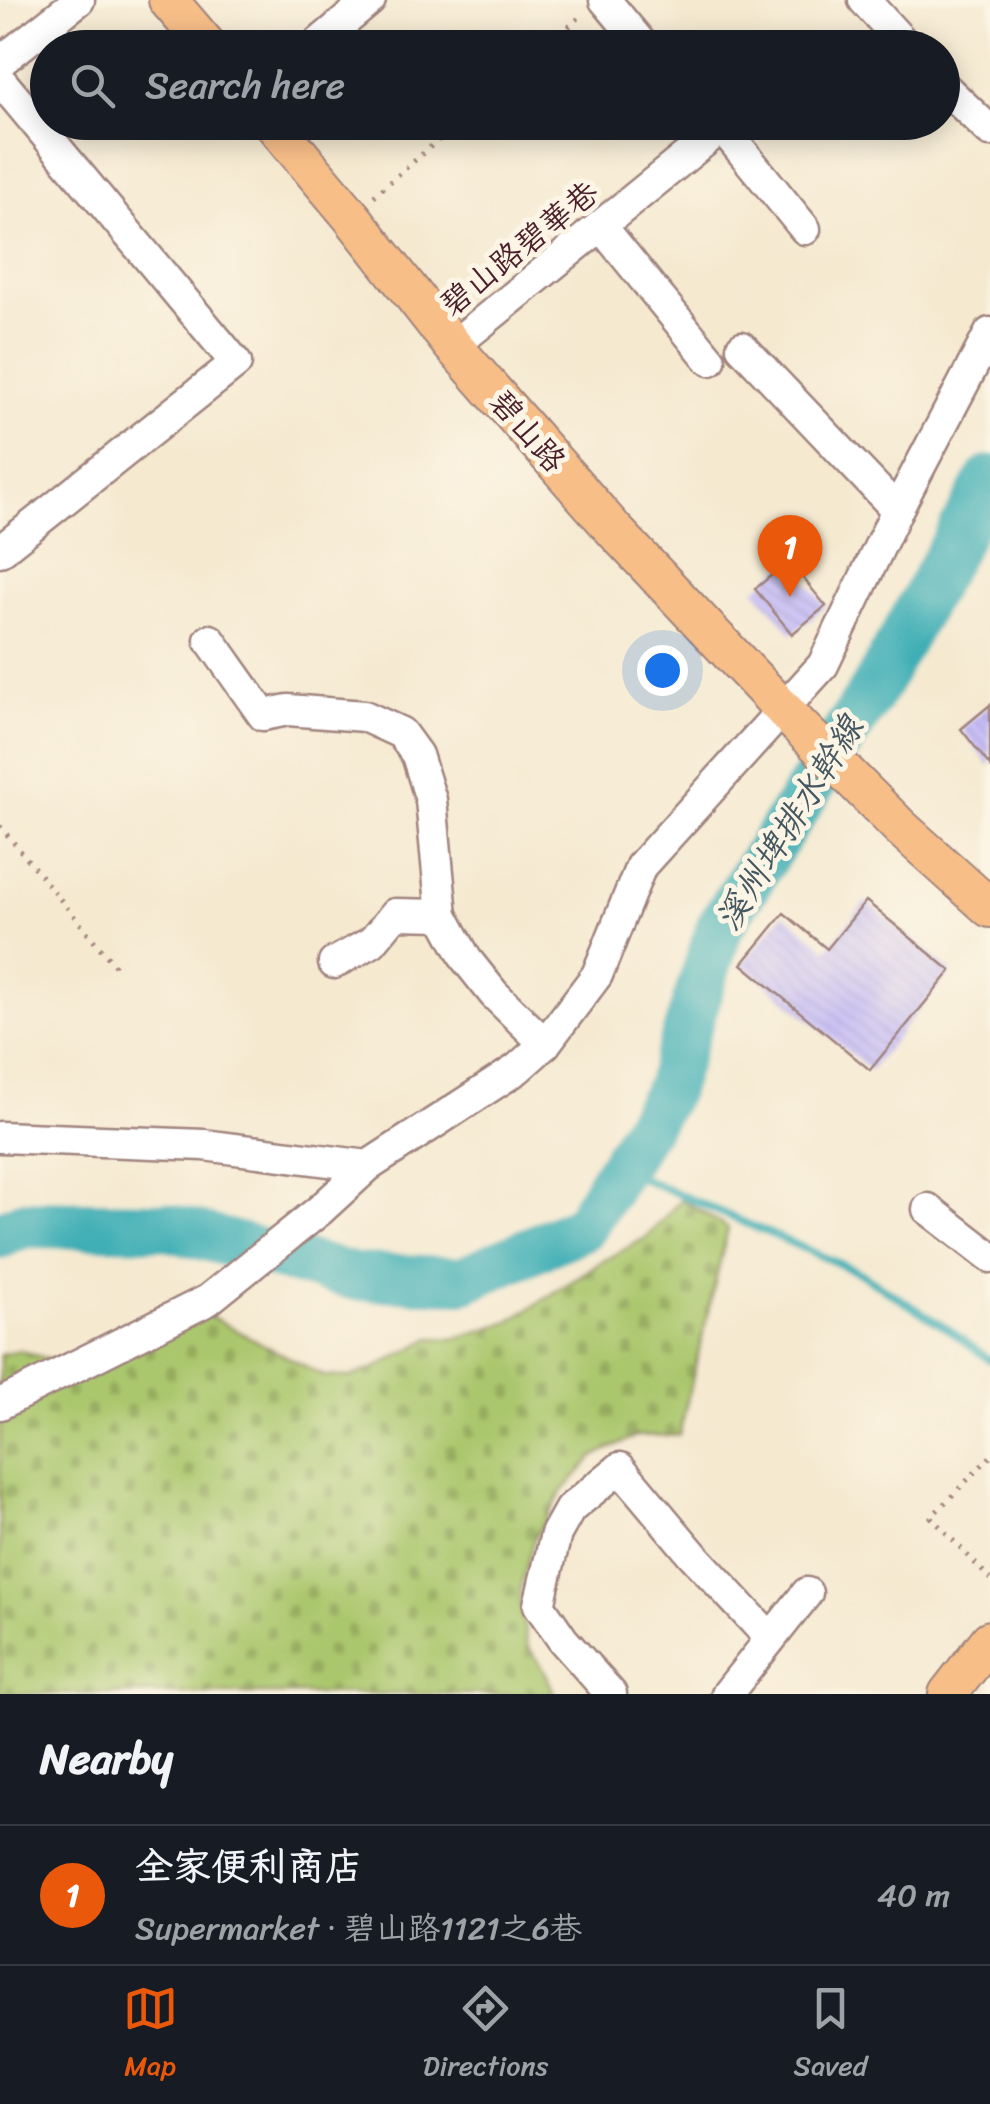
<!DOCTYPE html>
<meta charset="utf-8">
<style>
body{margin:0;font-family:Sriracha,"LXGW WenKai TC",sans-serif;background:#20242c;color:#f1f3f6}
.you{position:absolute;left:662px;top:670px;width:35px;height:35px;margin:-25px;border:8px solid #fff;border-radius:50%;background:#1a73e8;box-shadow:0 0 0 15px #1a73e833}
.badge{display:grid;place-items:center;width:65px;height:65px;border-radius:50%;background:#ea580c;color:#fff;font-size:32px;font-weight:700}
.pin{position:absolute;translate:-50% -82px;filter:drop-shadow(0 2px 5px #0008)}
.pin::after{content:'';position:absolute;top:52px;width:35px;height:30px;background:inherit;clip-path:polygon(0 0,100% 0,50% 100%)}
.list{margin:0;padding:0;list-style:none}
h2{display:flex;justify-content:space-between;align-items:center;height:130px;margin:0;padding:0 40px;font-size:42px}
h2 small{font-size:32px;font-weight:400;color:#9ea1a6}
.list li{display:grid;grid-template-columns:65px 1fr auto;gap:30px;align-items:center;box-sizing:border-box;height:140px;padding:0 40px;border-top:2px solid #363941}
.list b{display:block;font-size:38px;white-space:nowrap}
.list p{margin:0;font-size:32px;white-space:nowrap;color:#9ea1a6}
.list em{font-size:32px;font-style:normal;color:#9ea1a6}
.icon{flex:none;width:55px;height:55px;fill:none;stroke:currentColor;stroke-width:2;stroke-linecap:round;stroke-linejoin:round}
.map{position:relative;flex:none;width:990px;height:1694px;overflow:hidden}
.search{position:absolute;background:#171b24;box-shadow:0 5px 25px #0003;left:30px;right:30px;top:30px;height:110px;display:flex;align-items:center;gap:25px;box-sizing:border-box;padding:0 35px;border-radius:55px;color:#9ea1a6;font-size:38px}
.sheet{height:270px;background:#171b24}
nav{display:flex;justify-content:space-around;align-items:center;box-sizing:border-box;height:140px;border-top:2px solid #363941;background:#171b24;font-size:28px;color:#9ea1a6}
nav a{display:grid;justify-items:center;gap:5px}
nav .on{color:#ea580c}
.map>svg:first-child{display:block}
</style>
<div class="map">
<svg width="990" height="1694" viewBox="0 0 990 1694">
<defs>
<pattern id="cemetery-stones" width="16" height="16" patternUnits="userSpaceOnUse" patternTransform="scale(2.5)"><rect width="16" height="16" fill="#abc76d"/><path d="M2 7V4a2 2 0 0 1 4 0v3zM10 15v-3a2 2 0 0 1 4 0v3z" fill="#95aa5f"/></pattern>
<pattern id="building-back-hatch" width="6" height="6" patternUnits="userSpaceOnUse" patternTransform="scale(2.5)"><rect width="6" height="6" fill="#bdb4f9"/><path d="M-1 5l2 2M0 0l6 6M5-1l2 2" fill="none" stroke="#a49ad6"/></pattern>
</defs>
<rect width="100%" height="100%" fill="#fcf5e5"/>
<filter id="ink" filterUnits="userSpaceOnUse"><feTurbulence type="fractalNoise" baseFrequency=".01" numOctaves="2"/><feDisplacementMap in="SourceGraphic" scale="20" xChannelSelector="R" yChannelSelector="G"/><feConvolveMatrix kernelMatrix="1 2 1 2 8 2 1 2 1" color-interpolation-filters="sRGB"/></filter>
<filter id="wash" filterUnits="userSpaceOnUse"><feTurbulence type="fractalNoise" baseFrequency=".0048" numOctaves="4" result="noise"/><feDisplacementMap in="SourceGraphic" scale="40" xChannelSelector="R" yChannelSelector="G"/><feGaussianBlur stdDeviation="2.25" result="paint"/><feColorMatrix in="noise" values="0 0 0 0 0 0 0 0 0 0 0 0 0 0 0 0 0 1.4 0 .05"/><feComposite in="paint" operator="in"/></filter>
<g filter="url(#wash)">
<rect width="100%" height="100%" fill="#f5e9d0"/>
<!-- cemetery -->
<path fill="url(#cemetery-stones)" stroke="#7a734c" stroke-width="2.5" d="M681 1199 728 1228 679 1435 636 1436 593 1457 562 1492 534 1539 519 1593 527 1645 546 1673 554 1694H0V1355L19 1350 51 1360 110 1362 207 1315 324 1376 351 1377 376 1368 431 1338 453 1339 509 1322 601 1262 647 1237Z"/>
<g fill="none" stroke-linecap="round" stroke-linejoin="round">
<!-- stream -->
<path stroke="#3daeb5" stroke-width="8" d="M619 1168 858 1272 951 1331 990 1360"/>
<!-- river -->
<path stroke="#3daeb5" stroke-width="48" d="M0 1235 24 1224 164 1226 356 1277 462 1280 583 1227 668 1090 720 926 877 684 990 479"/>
</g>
<g id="blocks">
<!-- building -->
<g fill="url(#building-back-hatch)">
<path d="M789 561 826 606 792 634 755 589Z"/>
<path d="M990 705V766L961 729Z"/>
<path d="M866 901 951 971 870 1070 742 964 784 913 827 949Z"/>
</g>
</g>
</g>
<g filter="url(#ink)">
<use href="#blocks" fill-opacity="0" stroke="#a0847e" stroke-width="2.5"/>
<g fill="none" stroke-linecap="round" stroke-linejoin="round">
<defs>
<g id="minor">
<path d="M605 0 645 48"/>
<path d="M864 0 908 48"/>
<path d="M313 48 370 0"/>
<path d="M0 62 79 0"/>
<path d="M0 80 236 363 0 551"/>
<path d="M942 85 990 131"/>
<path d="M601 226 710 360"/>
<path d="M453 346 722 127 805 229"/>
<path d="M742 347 897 510"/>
<path d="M210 640 263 715 288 710 364 716 401 733 417 755 431 800 442 915 466 959 494 994 545 1044"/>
<path d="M334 963 372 942 395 914 442 915"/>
<path d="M0 1137 204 1145 368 1166"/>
<path d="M928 1209 990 1257"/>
<path d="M0 1404 208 1300 320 1210 368 1166 517 1069 545 1044 597 975 641 866 823 665 897 510 990 333"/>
<path d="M611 1694 563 1640 539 1605 556 1534 570 1509 620 1468 692 1554 770 1638"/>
<path d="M727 1694 807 1593"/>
</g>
<g id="major">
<path d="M168 0 209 48"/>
<path d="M272 122 351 216 453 346 615 531 799 726 901 828 990 908"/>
<path d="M948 1694 990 1640"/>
</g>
</defs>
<!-- minor casing -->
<use href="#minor" stroke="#a0847e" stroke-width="35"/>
<!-- major casing -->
<use href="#major" stroke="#a0847e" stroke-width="42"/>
<!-- path -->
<g stroke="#a0847e" stroke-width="5" stroke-dasharray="2.5 8" stroke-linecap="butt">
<path d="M545 48 582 15"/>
<path d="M374 196 459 122"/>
<path d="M0 826 120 972"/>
<path d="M990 1457 931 1517 990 1579"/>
</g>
<!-- minor -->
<use href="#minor" stroke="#fff" stroke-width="30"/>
<!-- major -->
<use href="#major" stroke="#f7be88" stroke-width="38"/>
</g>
</g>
<g text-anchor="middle" stroke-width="10" stroke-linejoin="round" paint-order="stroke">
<!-- street labels -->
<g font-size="32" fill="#4a1f2b" stroke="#fcf5e5">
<text transform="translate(519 248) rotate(-39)" y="11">碧山路碧華巷</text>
<text transform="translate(528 431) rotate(49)" y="11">碧山路</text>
</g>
<!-- water labels -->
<g font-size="35" font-style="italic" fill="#455862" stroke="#fcf5e5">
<text transform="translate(789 823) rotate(-58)" y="12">溪州埤排水幹線</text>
</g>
</g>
</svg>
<div class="you"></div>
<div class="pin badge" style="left:790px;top:597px">1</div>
<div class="search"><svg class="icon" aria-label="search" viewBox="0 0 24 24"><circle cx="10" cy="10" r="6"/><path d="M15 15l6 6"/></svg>Search here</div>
</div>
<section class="sheet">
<h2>Nearby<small></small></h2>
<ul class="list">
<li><span class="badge">1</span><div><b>全家便利商店</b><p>Supermarket · 碧山路1121之6巷</p></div><em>40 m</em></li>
</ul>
</section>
<nav>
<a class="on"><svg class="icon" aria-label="map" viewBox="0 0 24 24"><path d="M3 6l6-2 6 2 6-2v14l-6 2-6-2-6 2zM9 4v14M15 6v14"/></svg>Map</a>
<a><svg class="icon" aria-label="directions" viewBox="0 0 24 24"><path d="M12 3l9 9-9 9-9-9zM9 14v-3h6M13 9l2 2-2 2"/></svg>Directions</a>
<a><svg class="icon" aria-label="saved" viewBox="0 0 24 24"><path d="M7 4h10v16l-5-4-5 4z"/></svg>Saved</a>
</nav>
